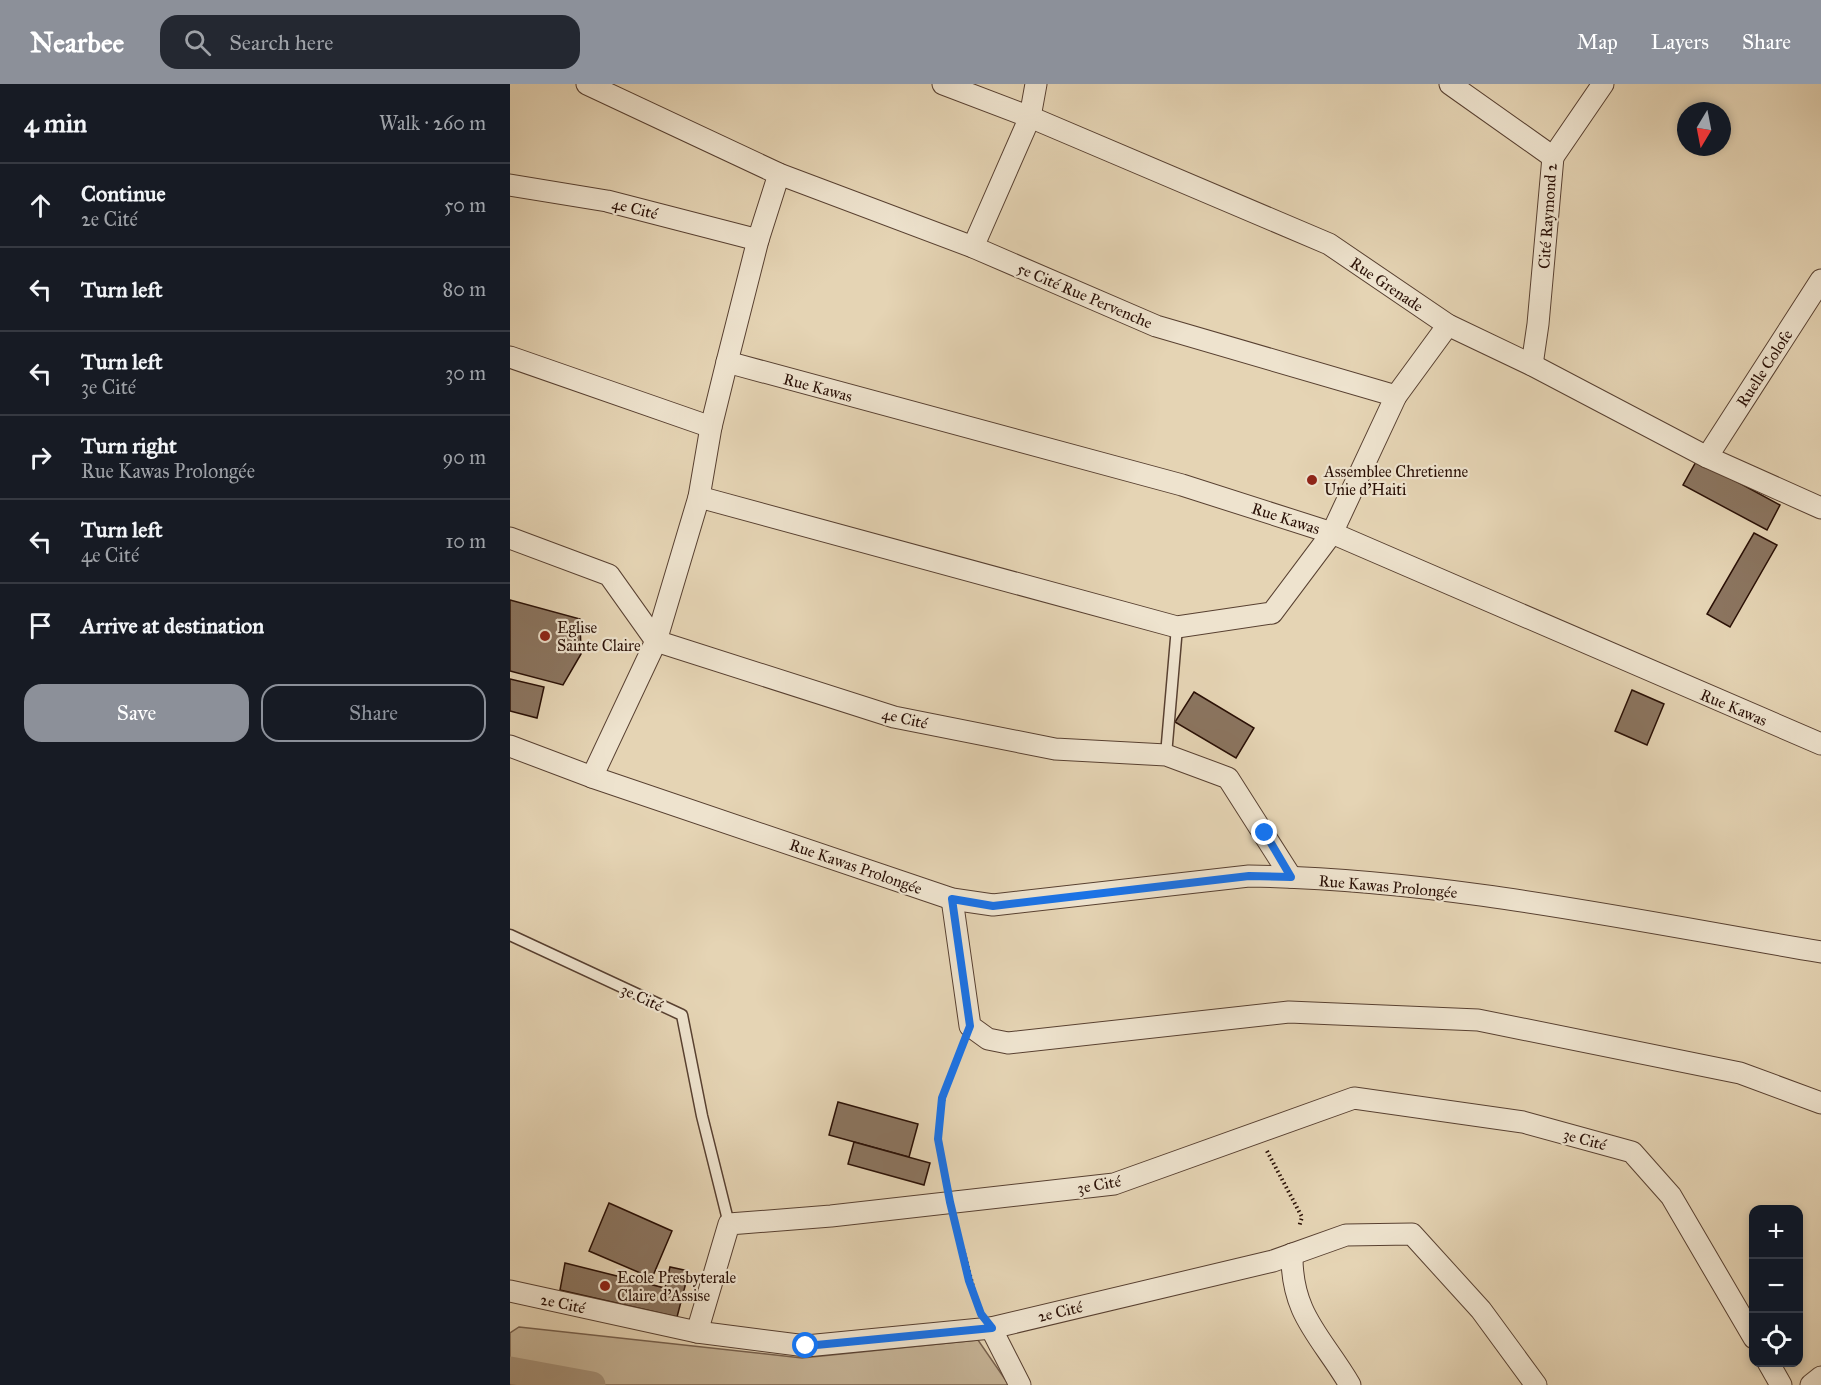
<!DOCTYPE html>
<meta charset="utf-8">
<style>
body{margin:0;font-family:"IM FELL Great Primer",serif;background:#242831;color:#f1f3f6}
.controls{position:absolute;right:18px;bottom:18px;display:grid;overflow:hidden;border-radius:12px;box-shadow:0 3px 9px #0003}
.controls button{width:54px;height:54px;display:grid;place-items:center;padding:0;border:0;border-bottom:2px solid #363941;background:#171b24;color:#f1f3f6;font:30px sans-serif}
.compass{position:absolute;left:1167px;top:18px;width:54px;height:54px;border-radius:50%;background:#171b24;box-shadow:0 3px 9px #0003;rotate:190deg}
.stop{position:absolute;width:18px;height:18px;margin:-14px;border:4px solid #1a73e8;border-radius:50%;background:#fff}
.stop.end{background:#1a73e8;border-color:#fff;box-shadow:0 2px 6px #0008}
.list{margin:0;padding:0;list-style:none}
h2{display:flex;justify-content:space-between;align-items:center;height:78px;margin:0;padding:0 24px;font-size:26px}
h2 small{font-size:20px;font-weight:400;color:#9ea1a6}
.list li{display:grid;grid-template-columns:39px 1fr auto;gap:18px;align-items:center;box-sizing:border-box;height:84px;padding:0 24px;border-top:2px solid #363941}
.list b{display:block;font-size:22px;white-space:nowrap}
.list p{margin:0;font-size:20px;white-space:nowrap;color:#9ea1a6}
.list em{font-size:20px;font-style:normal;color:#9ea1a6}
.actions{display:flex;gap:12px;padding:18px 24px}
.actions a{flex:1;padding:14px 0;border:2px solid #8c9099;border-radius:18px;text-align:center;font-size:21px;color:#8c9099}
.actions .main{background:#8c9099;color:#fff}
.icon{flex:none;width:33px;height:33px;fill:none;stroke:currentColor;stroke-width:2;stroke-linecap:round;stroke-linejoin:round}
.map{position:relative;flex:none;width:1311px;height:1301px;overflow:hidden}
header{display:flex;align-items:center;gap:36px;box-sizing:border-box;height:84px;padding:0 30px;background:#8c9099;color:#fff}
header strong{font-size:28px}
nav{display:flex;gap:33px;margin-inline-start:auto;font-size:21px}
.search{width:420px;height:54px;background:#242831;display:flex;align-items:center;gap:15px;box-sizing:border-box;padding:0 21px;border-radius:18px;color:#9ea1a6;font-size:22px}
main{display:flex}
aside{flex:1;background:#171b24}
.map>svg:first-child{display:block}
</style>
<header>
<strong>Nearbee</strong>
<div class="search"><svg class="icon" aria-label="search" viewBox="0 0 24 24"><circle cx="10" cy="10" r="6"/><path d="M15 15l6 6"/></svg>Search here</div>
<nav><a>Map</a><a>Layers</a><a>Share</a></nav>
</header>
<main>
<aside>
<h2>4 min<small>Walk · 260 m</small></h2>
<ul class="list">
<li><svg class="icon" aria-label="ahead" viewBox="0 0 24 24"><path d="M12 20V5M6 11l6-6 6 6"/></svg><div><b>Continue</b><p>2e Cité</p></div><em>50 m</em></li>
<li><svg class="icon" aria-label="left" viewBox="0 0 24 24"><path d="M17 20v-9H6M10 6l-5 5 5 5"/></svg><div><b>Turn left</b></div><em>80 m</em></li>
<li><svg class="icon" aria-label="left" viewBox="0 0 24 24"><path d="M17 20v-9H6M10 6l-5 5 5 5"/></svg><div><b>Turn left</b><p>3e Cité</p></div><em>30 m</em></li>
<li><svg class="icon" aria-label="right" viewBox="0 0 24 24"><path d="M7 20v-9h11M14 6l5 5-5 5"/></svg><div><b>Turn right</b><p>Rue Kawas Prolongée</p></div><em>90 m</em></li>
<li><svg class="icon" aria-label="left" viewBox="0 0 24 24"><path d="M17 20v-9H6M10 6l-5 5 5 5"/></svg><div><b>Turn left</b><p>4e Cité</p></div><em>10 m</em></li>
<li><svg class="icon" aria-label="arrive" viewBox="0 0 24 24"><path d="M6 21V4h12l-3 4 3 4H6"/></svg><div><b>Arrive at destination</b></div></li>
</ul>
<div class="actions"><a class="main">Save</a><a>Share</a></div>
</aside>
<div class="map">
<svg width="1311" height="1301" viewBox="0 0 1311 1301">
<rect width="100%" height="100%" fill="#e5d4b4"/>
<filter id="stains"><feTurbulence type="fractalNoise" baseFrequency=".00333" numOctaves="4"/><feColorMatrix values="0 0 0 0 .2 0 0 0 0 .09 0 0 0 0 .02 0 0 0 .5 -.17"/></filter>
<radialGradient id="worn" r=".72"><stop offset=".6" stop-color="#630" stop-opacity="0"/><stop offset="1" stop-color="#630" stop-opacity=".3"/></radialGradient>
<!-- green -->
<path fill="#c5b396" stroke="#77614e" stroke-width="1.5" d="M9 1243 292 1274 468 1256 499 1301H0V1249Z"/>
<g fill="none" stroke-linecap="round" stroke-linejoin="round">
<!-- canal -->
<path stroke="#a59178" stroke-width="27" d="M0 1286 82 1301"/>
</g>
<!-- building -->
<g fill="#8b7560" stroke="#290f05" stroke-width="1.5">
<path d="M1187 376 1270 421 1257 446 1173 401Z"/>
<path d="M1244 449 1267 461 1220 543 1197 530Z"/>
<path d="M0 516 70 535 71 570 53 601 0 587Z"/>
<path d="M0 595 34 603 27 634 0 627Z"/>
<path d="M1122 606 1154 620 1137 661 1105 647Z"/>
<path d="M684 608 744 644 726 674 665 638Z"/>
<path d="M328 1018 408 1040 399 1073 319 1051Z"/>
<path d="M344 1058 420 1079 414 1101 338 1080Z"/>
<path d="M99 1119 162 1147 142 1194 79 1167Z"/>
<path d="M55 1179 155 1204 160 1183 179 1187 167 1233 50 1206Z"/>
</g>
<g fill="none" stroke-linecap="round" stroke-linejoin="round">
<defs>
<g id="service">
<path d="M656 671 667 543"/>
<path d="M0 851 172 931 192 1032 219 1140"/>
</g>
<g id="minor">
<path d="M77 0 269 90 463 163 646 242 886 312"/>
<path d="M433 0 520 33 819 160 938 241 1022 281 1197 373 1311 424"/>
<path d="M940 0 1043 73 1028 240 1022 281"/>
<path d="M1043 73 1093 0"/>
<path d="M0 101 97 117 248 156"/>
<path d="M463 163 520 33 526 0"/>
<path d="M0 273 201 343"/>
<path d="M217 278 672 401 822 449 1311 660"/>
<path d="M1197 373 1311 196"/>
<path d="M189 413 667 543 762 529 822 449 886 312 938 241"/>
<path d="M0 454 99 491 146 557 384 633 545 665 656 671 718 694 781 793"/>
<path d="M0 662 82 693 442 815 483 821 739 792C932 795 1122 836 1311 868"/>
<path d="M82 693 146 557 189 413 201 343 217 278 248 156 269 90"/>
<path d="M442 815 460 942 478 955 498 959 779 928 968 936 1230 989 1311 1019"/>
<path d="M782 1170C781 1231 812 1253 840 1301"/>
<path d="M0 1207 187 1248 296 1262 481 1244 763 1177 836 1151 902 1150 971 1226 1026 1301"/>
<path d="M481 1244 510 1301"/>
<path d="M187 1248 219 1140 321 1132 604 1100 844 1014 1013 1038 1122 1068 1161 1112 1244 1254"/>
<path d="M1258 1278 1271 1301"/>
<path d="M1301 1301 1311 1293"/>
</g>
</defs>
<!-- service casing -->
<use href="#service" stroke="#584031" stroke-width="13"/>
<!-- minor casing -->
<use href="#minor" stroke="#584031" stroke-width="23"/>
<!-- path -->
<g stroke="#290f05" stroke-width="4" stroke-dasharray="1.5 3" stroke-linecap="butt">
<path d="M757 1067 792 1133 789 1143"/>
<path d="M435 1097C424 1037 430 1018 452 962"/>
<path d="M446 1139 469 1225"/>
</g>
<!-- service -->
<use href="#service" stroke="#eee3ce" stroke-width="10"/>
<!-- minor -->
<use href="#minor" stroke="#eee3ce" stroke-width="21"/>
</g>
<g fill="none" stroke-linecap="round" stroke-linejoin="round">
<!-- route -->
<path stroke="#1a73e8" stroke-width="8" d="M296 1262 482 1244 471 1230 459 1197 440 1118 428 1055 432 1014 460 942 442 815 483 822 739 792 781 793 755 749"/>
</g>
<!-- markers -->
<g fill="#8f2418" stroke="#eee3ce" stroke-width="2">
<circle cx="802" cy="396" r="6"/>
<circle cx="35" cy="552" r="6"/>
<circle cx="95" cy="1202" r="6"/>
</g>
<g text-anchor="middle" stroke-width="4.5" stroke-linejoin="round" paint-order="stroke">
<!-- street labels -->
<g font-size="16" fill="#290f05" stroke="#eee3ce">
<text transform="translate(125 124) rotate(14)" y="6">4e Cité</text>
<text transform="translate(1037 132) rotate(-86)" y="6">Cité Raymond 2</text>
<text transform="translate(877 200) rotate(34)" y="6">Rue Grenade</text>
<text transform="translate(575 211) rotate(23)" y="6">5e Cité Rue Pervenche</text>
<text transform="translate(1254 284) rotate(-57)" y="6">Ruelle Colofe</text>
<text transform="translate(308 303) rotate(15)" y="6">Rue Kawas</text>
<text transform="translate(776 434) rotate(18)" y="6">Rue Kawas</text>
<text transform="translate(1224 623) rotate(23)" y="6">Rue Kawas</text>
<text transform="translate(395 634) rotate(13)" y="6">4e Cité</text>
<text transform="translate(346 782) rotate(19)" y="6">Rue Kawas Prolongée</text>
<text transform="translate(878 802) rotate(5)" y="6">Rue Kawas Prolongée</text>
<text transform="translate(132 913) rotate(25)" y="6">3e Cité</text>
<text transform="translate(1075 1055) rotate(15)" y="6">3e Cité</text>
<text transform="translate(589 1100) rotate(-10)" y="6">3e Cité</text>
<text transform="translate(53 1219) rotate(12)" y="6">2e Cité</text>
<text transform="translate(550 1227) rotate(-13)" y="6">2e Cité</text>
</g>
<!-- poi labels -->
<g font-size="16" fill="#290f05" stroke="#eee3ce" text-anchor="start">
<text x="814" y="393">Assemblee Chretienne<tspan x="814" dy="18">Unie d'Haiti</tspan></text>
<text x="47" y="549">Eglise<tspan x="47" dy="18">Sainte Claire</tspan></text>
<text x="107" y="1199">Ecole Presbyterale<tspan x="107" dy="18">Claire d'Assise</tspan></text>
</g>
</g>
<rect width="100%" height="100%" filter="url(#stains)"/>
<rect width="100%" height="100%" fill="url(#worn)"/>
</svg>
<div class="controls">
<button>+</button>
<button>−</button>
<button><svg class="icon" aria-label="locate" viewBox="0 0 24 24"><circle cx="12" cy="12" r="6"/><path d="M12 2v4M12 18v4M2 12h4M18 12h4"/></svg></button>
</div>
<svg class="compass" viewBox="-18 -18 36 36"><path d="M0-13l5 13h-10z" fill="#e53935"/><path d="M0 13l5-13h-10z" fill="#9ea1a6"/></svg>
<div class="stop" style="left:296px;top:1262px"></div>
<div class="stop end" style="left:755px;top:749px"></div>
</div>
</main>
